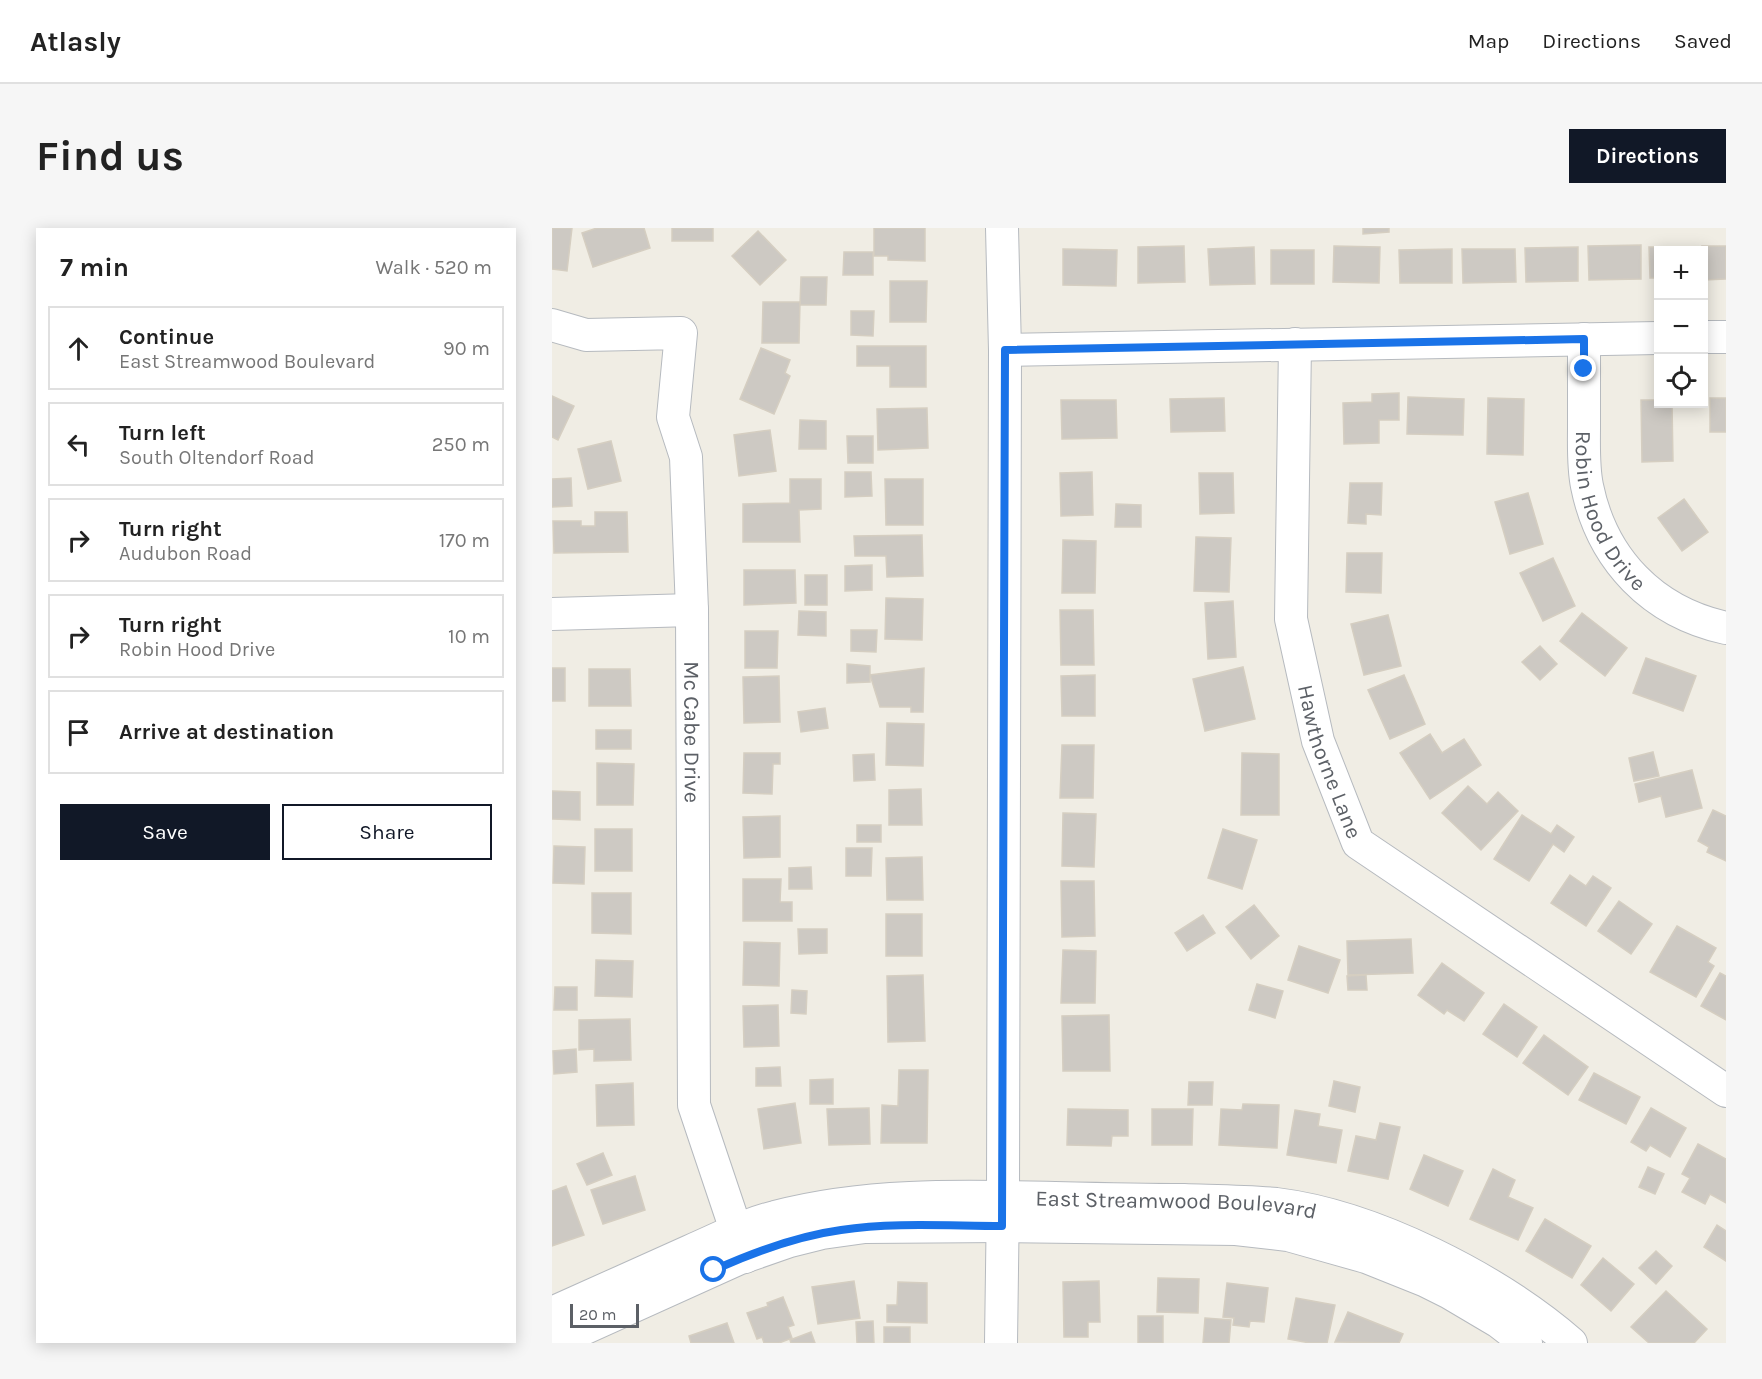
<!DOCTYPE html>
<meta charset="utf-8">
<style>
body{margin:0;font-family:Karla,sans-serif;background:#f6f6f6;color:#222}
.controls{position:absolute;right:18px;top:18px;display:grid;overflow:hidden;border-radius:0px;box-shadow:0 3px 15px #0003}
.controls button{width:54px;height:54px;display:grid;place-items:center;padding:0;border:0;border-bottom:2px solid #e0e0e0;background:#fff;color:#222;font:30px sans-serif}
.scale{position:absolute;left:18px;bottom:15px;width:69px;box-sizing:border-box;padding-left:6px;border:3px solid #5c6066;border-top:0;font-size:16px;line-height:21px;white-space:nowrap;color:#5c6066;-webkit-text-stroke:4px #fff;paint-order:stroke}
.stop{position:absolute;width:18px;height:18px;margin:-14px;border:4px solid #1a73e8;border-radius:50%;background:#fff}
.stop.end{background:#1a73e8;border-color:#fff;box-shadow:0 2px 6px #0008}
.list{margin:0;padding:0;list-style:none}
h2{display:flex;justify-content:space-between;align-items:center;height:78px;margin:0;padding:0 24px;font-size:26px}
h2 small{font-size:20px;font-weight:400;color:#767676}
.list li{display:grid;grid-template-columns:39px 1fr auto;gap:18px;align-items:center;box-sizing:border-box;height:84px;margin:0 12px 12px;padding:0 12px;border:2px solid #e0e0e0;border-radius:0px}
.list b{display:block;font-size:22px;white-space:nowrap}
.list p{margin:0;font-size:20px;white-space:nowrap;color:#767676}
.list em{font-size:20px;font-style:normal;color:#767676}
.actions{display:flex;gap:12px;padding:18px 24px}
.actions a{flex:1;padding:14px 0;border:2px solid #111827;border-radius:0px;text-align:center;font-size:21px;color:#111827}
.actions .main{background:#111827;color:#fff}
.icon{flex:none;width:33px;height:33px;fill:none;stroke:currentColor;stroke-width:2;stroke-linecap:round;stroke-linejoin:round}
.map{position:relative;flex:none;width:1174px;height:1115px;overflow:hidden;border-radius:0px}
header{display:flex;align-items:center;gap:36px;box-sizing:border-box;height:84px;padding:0 30px;background:#fff;border-bottom:2px solid #e0e0e0}
header strong{font-size:28px}
nav{display:flex;gap:33px;margin-inline-start:auto;font-size:21px}
.intro{display:flex;align-items:center;justify-content:space-between;box-sizing:border-box;height:144px;padding:0 36px}
h1{margin:0;font-size:42px}
.button{padding:15px 27px;border-radius:0px;background:#111827;color:#fff;font-size:21px;font-weight:700}
main{display:flex;gap:36px;padding:0 36px}
aside{flex:1;background:#fff;border-radius:0px;box-shadow:0 3px 15px #0003}
.map>svg:first-child{display:block}
</style>
<header>
<strong>Atlasly</strong>
<nav><a>Map</a><a>Directions</a><a>Saved</a></nav>
</header>
<div class="intro"><h1>Find us</h1><a class="button">Directions</a></div>
<main>
<aside>
<h2>7 min<small>Walk · 520 m</small></h2>
<ul class="list">
<li><svg class="icon" aria-label="ahead" viewBox="0 0 24 24"><path d="M12 20V5M6 11l6-6 6 6"/></svg><div><b>Continue</b><p>East Streamwood Boulevard</p></div><em>90 m</em></li>
<li><svg class="icon" aria-label="left" viewBox="0 0 24 24"><path d="M17 20v-9H6M10 6l-5 5 5 5"/></svg><div><b>Turn left</b><p>South Oltendorf Road</p></div><em>250 m</em></li>
<li><svg class="icon" aria-label="right" viewBox="0 0 24 24"><path d="M7 20v-9h11M14 6l5 5-5 5"/></svg><div><b>Turn right</b><p>Audubon Road</p></div><em>170 m</em></li>
<li><svg class="icon" aria-label="right" viewBox="0 0 24 24"><path d="M7 20v-9h11M14 6l5 5-5 5"/></svg><div><b>Turn right</b><p>Robin Hood Drive</p></div><em>10 m</em></li>
<li><svg class="icon" aria-label="arrive" viewBox="0 0 24 24"><path d="M6 21V4h12l-3 4 3 4H6"/></svg><div><b>Arrive at destination</b></div></li>
</ul>
<div class="actions"><a class="main">Save</a><a>Share</a></div>
</aside>
<div class="map">
<svg width="1174" height="1115" viewBox="0 0 1174 1115">
<rect width="100%" height="100%" fill="#f0ede4"/>
<!-- building -->
<g fill="#cdc9c3" stroke="#d5cec1" stroke-width="1.5">
<path d="M0 0H20L15 43 0 41Z"/>
<path d="M45 0H92L98 20 41 39 30 5Z"/>
<rect x="120" y="0" width="41" height="13"/>
<path d="M322 0H373V33L336 32V28H322Z"/>
<path d="M811 0H837V4L811 6Z"/>
<path d="M206 3 234 32 208 57 180 28Z"/>
<path d="M1089 17V51L1037 52 1036 18Z"/>
<path d="M632 18 633 54 586 55V19Z"/>
<path d="M782 18 828 19 827 55 781 54Z"/>
<path d="M1150 18H1174V51L1152 52Z"/>
<path d="M702 19 703 56 658 57 656 21Z"/>
<path d="M1026 19V53L974 54 973 20Z"/>
<path d="M1097 19H1121V22H1106V50H1098Z"/>
<path d="M511 21 565 22 564 58 511 57Z"/>
<path d="M900 21V55H848L847 22Z"/>
<path d="M910 21H963L964 54 911 55Z"/>
<rect x="719" y="22" width="43" height="34"/>
<path d="M292 24H321V47H291Z"/>
<path d="M249 49H275L274 77H248Z"/>
<path d="M338 53H375L374 94H338Z"/>
<path d="M211 74H248L247 115H210Z"/>
<path d="M299 83H322L321 108 299 107Z"/>
<path d="M305 118H374V159H338V138H305Z"/>
<path d="M209 120 238 132 233 145 238 148 222 186 188 171Z"/>
<path d="M847 165V192H827V215L792 216 791 175 820 174V166Z"/>
<path d="M0 168 22 178 6 212 0 209Z"/>
<path d="M856 169 912 171 911 207 855 206Z"/>
<path d="M672 170 673 203 619 204 618 171Z"/>
<path d="M936 170 972 171 971 227 935 226Z"/>
<rect x="1158" y="170" width="16" height="34"/>
<path d="M509 172H564L565 210 510 211Z"/>
<path d="M1089 172H1106V176H1120L1121 233 1090 234Z"/>
<path d="M375 180 376 220 326 222 325 181Z"/>
<path d="M248 192 274 193V221H247Z"/>
<path d="M218 202 224 243 187 248 182 207Z"/>
<path d="M295 208H321V235H296Z"/>
<path d="M59 213 69 253 36 261 26 221Z"/>
<path d="M293 244H319L320 268 293 269Z"/>
<path d="M540 244 541 287 509 288 508 245Z"/>
<path d="M647 245H681L682 285 648 286Z"/>
<path d="M19 250 20 278 0 279V251Z"/>
<path d="M238 251H269V281L247 282 248 314H191V276L238 275Z"/>
<path d="M333 251H371V297H334Z"/>
<path d="M798 255H830L829 287 814 286V296L796 295Z"/>
<path d="M976 265 991 316 958 326 943 274Z"/>
<path d="M1132 271 1156 304 1130 323 1106 290Z"/>
<path d="M564 276 589 277V299H563Z"/>
<path d="M43 284H75L76 324 2 325 1 293H29V298H43Z"/>
<path d="M370 307 371 348 335 349 334 328H303L302 308Z"/>
<path d="M644 309 679 310 677 364 642 363Z"/>
<path d="M511 312 544 313 543 365H510Z"/>
<path d="M795 325H830L829 365 794 364Z"/>
<path d="M1001 330 1023 378 991 393 968 345Z"/>
<path d="M320 337V362L293 363V338Z"/>
<path d="M192 342H243L244 375 192 377Z"/>
<rect x="253" y="347" width="22" height="30"/>
<path d="M334 370 371 371 370 412 333 411Z"/>
<path d="M681 373 684 429 656 431 653 375Z"/>
<path d="M508 382H541L542 437H509Z"/>
<path d="M247 383 274 384V408L246 407Z"/>
<path d="M1030 385 1075 420 1053 448 1008 413Z"/>
<path d="M836 387 849 438 812 447 799 396Z"/>
<path d="M299 402H325L324 424 299 423Z"/>
<path d="M193 403H226L225 440H193Z"/>
<path d="M988 418 1005 436 988 452 970 434Z"/>
<path d="M1094 430 1144 448 1131 483 1081 465Z"/>
<path d="M295 436 318 438V454L295 455Z"/>
<path d="M691 439 703 491 653 503 641 451Z"/>
<rect x="0" y="440" width="13" height="33"/>
<path d="M372 440 371 484H359V479H328L318 447Z"/>
<path d="M37 441H78L79 478H37Z"/>
<path d="M543 447V488H510L509 448Z"/>
<path d="M852 447 873 496 838 511 816 462Z"/>
<path d="M227 448 228 494 192 495 191 449Z"/>
<path d="M273 480 276 500 249 504 246 484Z"/>
<path d="M335 495 372 496 371 538 334 537Z"/>
<rect x="44" y="502" width="35" height="19"/>
<path d="M878 506 890 525 912 511 929 537 878 571 848 525Z"/>
<path d="M510 517H542L541 570H508Z"/>
<path d="M1101 524 1107 548 1082 553 1077 530Z"/>
<path d="M192 525H228V536H221L220 566 191 565Z"/>
<path d="M690 525 727 526V587H689Z"/>
<path d="M322 526 323 552 302 553 301 527Z"/>
<path d="M45 535 82 536 81 577H45Z"/>
<path d="M1140 542 1150 580 1114 589 1109 568 1087 574 1083 556Z"/>
<path d="M916 558 935 576 946 564 966 583 929 622 890 585Z"/>
<path d="M369 561 370 597H337V562Z"/>
<path d="M0 563 28 564V592L0 591Z"/>
<path d="M1161 582 1174 588V633L1155 624 1157 619 1146 613Z"/>
<path d="M511 585 544 586 542 639 510 638Z"/>
<path d="M970 587 999 606 1005 597 1022 609 1012 624 1001 616 977 653 942 631Z"/>
<path d="M228 588V629L192 630 191 589Z"/>
<rect x="305" y="597" width="24" height="17"/>
<rect x="43" y="601" width="37" height="42"/>
<path d="M671 601 705 612 690 661 656 650Z"/>
<path d="M2 618 33 619 32 656 1 655Z"/>
<path d="M294 620H320L319 648H294Z"/>
<path d="M370 629 371 672H335L334 630Z"/>
<path d="M259 639 260 661H237V640Z"/>
<path d="M1018 647 1034 658 1041 648 1059 660 1034 698 999 675Z"/>
<path d="M191 651H229L228 674H240V693H191Z"/>
<path d="M509 653H542L543 708 510 709Z"/>
<path d="M40 665H79V706L40 705Z"/>
<path d="M1067 673 1100 696 1079 726 1046 703Z"/>
<path d="M702 677 727 708 699 731 674 699Z"/>
<rect x="334" y="686" width="36" height="42"/>
<path d="M651 687 663 705 635 723 623 705Z"/>
<path d="M1125 698 1164 720 1156 734 1162 738 1144 769 1098 744Z"/>
<path d="M246 701H275V725L247 726Z"/>
<path d="M859 711 861 745 796 747 795 713Z"/>
<path d="M192 714 228 715 227 758 191 757Z"/>
<path d="M747 718 788 732 776 765 736 752Z"/>
<path d="M511 722 544 723 543 775H509Z"/>
<path d="M44 732 81 733 80 769 43 768Z"/>
<path d="M890 735 932 765 912 793 895 782 892 786 866 767Z"/>
<path d="M1168 745 1174 748V792L1149 778Z"/>
<path d="M371 747 373 813 336 814 335 748Z"/>
<path d="M814 747 815 762H796L795 748Z"/>
<path d="M705 756 731 763 723 790 697 782Z"/>
<path d="M3 759H25V782H2Z"/>
<path d="M240 762 255 763 254 786 239 785Z"/>
<path d="M952 776 985 799 965 829 931 806Z"/>
<path d="M226 777 227 818 192 819 191 778Z"/>
<path d="M557 787 558 843H511L510 788Z"/>
<path d="M78 791 79 832 42 833V821L27 822V792Z"/>
<path d="M992 807 1036 839 1016 867 971 835Z"/>
<path d="M24 821 25 844 2 846 1 823Z"/>
<path d="M228 839 229 858H204V840Z"/>
<path d="M347 842H376L375 915H329L330 877 346 878Z"/>
<path d="M1042 845 1088 869 1074 896 1027 872Z"/>
<path d="M281 851V876H258V852Z"/>
<path d="M782 853 808 859 803 884 777 878Z"/>
<path d="M637 854H661L660 877H636Z"/>
<path d="M81 855 82 897 45 898 44 857Z"/>
<path d="M243 875 249 915 212 921 206 881Z"/>
<path d="M691 876 727 877 725 920 667 917 669 881 690 882Z"/>
<path d="M317 880 318 916 277 917 275 881Z"/>
<path d="M1099 880 1134 900 1118 929 1098 917 1094 923 1079 914Z"/>
<path d="M516 881 576 882V908H560L559 918 515 917Z"/>
<path d="M600 881H641L640 917H600Z"/>
<path d="M743 882 768 886 766 898 790 902 784 935 735 927Z"/>
<path d="M828 895 848 899 836 951 796 943 804 908 824 912Z"/>
<path d="M1146 916 1174 931V975L1158 966 1153 976 1130 964 1138 950 1130 946Z"/>
<path d="M51 925 60 947 35 957 25 936Z"/>
<path d="M872 927 911 943 896 978 858 961Z"/>
<path d="M1096 939 1112 946 1103 966 1087 959Z"/>
<path d="M941 941 963 952 956 969 981 980 966 1012 918 991Z"/>
<path d="M83 948 93 982 51 996 39 962Z"/>
<path d="M14 958 32 1007 0 1018V963Z"/>
<path d="M993 991 1039 1018 1020 1050 974 1023Z"/>
<path d="M1165 997 1174 1003V1033L1152 1019Z"/>
<path d="M1104 1023 1120 1038 1104 1056 1087 1040Z"/>
<path d="M1051 1030 1082 1056 1059 1083 1029 1057Z"/>
<path d="M606 1050 647 1051 646 1085 605 1084Z"/>
<path d="M302 1053 308 1090 266 1096 260 1059Z"/>
<path d="M547 1053 548 1094H536V1109H512L511 1054Z"/>
<path d="M346 1054 375 1055V1095L335 1094V1077H345Z"/>
<path d="M675 1055 716 1060 712 1094 698 1093 697 1099 681 1097 682 1090 671 1089Z"/>
<path d="M1114 1063 1155 1101 1142 1115H1097L1079 1099Z"/>
<path d="M231 1069 242 1097 236 1099 240 1110 227 1115H212L210 1109 205 1111 195 1085 216 1078 215 1075Z"/>
<path d="M744 1070 783 1077 775 1115H758L736 1111Z"/>
<path d="M796 1084 851 1106 847 1115 783 1114Z"/>
<rect x="586" y="1088" width="25" height="27"/>
<path d="M653 1090 679 1092 677 1115H651Z"/>
<path d="M321 1093 322 1115H305L304 1094Z"/>
<path d="M175 1095 182 1115H139L137 1108Z"/>
<rect x="332" y="1099" width="26" height="16"/>
<path d="M259 1104 263 1115H239L238 1112Z"/>
</g>
<g fill="none" stroke-linecap="round" stroke-linejoin="round">
<defs>
<g id="minor">
<path id="s1" d="M0 97 34 107 129 105 121 189 134 229 140 382 142 877 193 1029"/>
<path d="M1152 109H1174"/>
<path id="s2" d="M1032 111C1032 140 1032 169 1032 198 1032 218 1031 239 1035 258 1050 332 1101 384 1174 400"/>
<path id="s3" d="M743 116 739 391 766 513 806 615 1174 863"/>
<path d="M453 122 1106 110"/>
<path d="M0 386 140 382"/>
<path id="s4" d="M0 1085C46 1064 92 1044 138 1023 166 1011 194 996 223 989 313 965 411 968 503 970 546 971 589 972 632 972 663 973 694 973 724 976 822 988 945 1051 1019 1115"/>
<path d="M0 1115 186 1031 238 1013 270 1005 313 999 450 998 684 1001 736 1007 814 1029 874 1053 898 1065 947 1094 974 1115"/>
<path d="M449 1115 451 969 453 122 450 0"/>
</g>
</defs>
<!-- minor casing -->
<use href="#minor" stroke="#b6babf" stroke-width="34"/>
<!-- minor -->
<use href="#minor" stroke="#fff" stroke-width="32"/>
</g>
<g fill="none" stroke-linecap="round" stroke-linejoin="round">
<!-- route -->
<path stroke="#1a73e8" stroke-width="8" d="M162 1042C202 1024 245 1008 289 1002 341 994 397 998 450 998L453 122 1032 111V141"/>
</g>
<g text-anchor="middle" stroke-width="5" stroke-linejoin="round" paint-order="stroke">
<!-- street labels -->
<g font-size="22" fill="#5c6066" stroke="#fff">
<text dy="8" stroke="none"><textPath href="#s2" startOffset="178">Robin Hood Drive</textPath></text>
<text dy="8" stroke="none"><textPath href="#s1" startOffset="532">Mc Cabe Drive</textPath></text>
<text dy="8" stroke="none"><textPath href="#s3" startOffset="423">Hawthorne Lane</textPath></text>
<text dy="8" stroke="none"><textPath href="#s4" startOffset="646">East Streamwood Boulevard</textPath></text>
</g>
</g>
</svg>
<div class="controls">
<button>+</button>
<button>−</button>
<button><svg class="icon" aria-label="locate" viewBox="0 0 24 24"><circle cx="12" cy="12" r="6"/><path d="M12 2v4M12 18v4M2 12h4M18 12h4"/></svg></button>
</div>
<div class="scale">20 m</div>
<div class="stop" style="left:162px;top:1042px"></div>
<div class="stop end" style="left:1032px;top:141px"></div>
</div>
</main>
